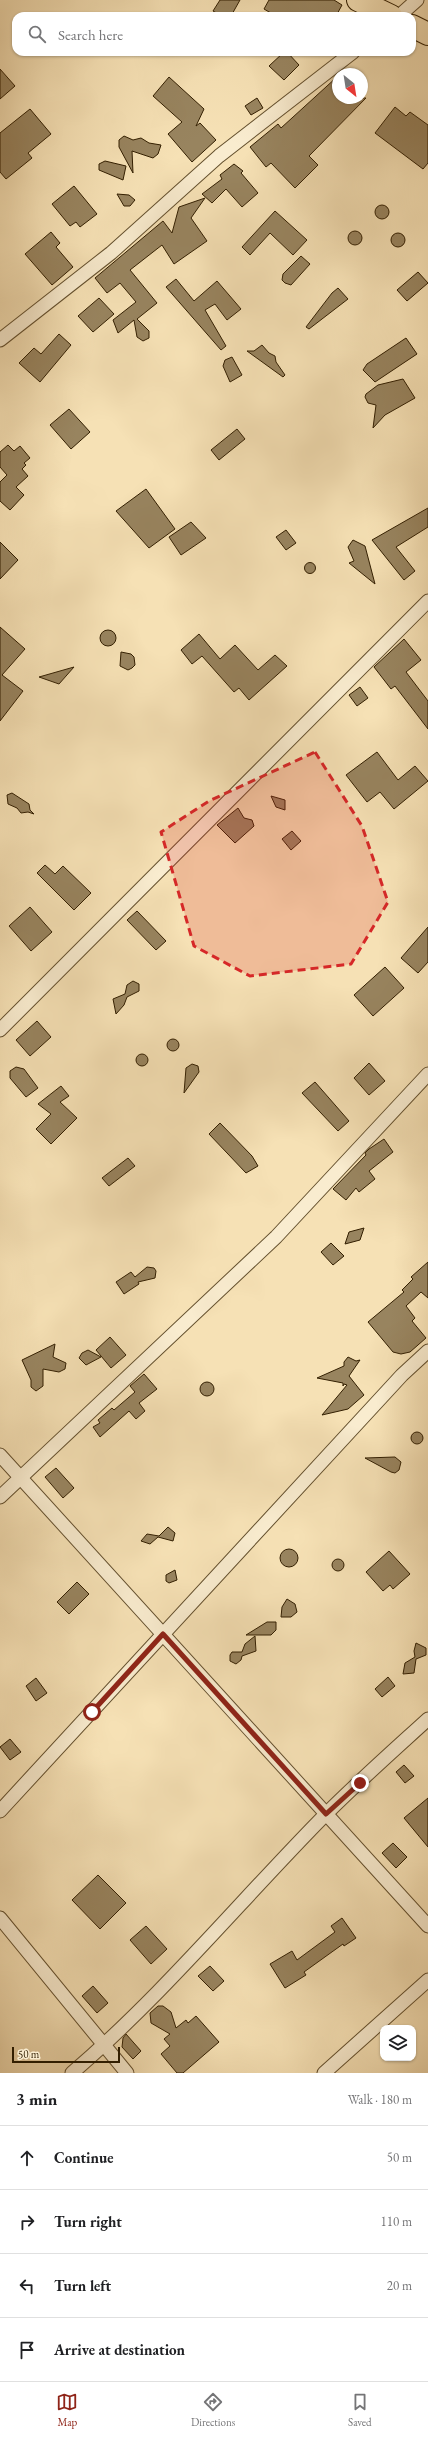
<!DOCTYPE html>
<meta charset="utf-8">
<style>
body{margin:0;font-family:"EB Garamond",serif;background:#f6f6f6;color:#202124}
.controls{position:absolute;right:12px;bottom:12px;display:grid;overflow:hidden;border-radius:8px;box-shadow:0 1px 3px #0004}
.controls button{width:36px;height:36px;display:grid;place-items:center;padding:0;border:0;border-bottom:1px solid #e0e0e0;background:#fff;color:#202124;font:20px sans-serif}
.compass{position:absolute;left:332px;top:68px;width:36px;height:36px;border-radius:50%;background:#fff;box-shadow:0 1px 3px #0004;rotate:150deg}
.scale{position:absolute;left:12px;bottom:10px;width:108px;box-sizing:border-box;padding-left:4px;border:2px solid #331f01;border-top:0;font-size:11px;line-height:14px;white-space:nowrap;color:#331f01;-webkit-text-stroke:3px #f9eccf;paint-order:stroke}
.stop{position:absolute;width:12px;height:12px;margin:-9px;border:3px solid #8f2418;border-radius:50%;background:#fff}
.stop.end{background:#8f2418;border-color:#fff;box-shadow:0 1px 4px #0008}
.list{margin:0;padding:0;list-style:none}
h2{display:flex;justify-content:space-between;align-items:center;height:52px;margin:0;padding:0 16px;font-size:17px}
h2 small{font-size:13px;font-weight:400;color:#757577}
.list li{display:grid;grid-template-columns:26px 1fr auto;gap:12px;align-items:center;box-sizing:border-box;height:64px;padding:0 16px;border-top:1px solid #e0e0e0}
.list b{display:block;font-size:15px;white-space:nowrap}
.list em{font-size:13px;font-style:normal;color:#757577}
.icon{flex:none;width:22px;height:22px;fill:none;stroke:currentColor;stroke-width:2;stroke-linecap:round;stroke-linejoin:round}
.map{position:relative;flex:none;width:428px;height:2073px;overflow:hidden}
.search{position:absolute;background:#fff;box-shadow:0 1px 3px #0004;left:12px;right:12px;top:12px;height:44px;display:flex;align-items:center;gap:10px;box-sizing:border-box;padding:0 14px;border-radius:12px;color:#757577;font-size:15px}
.sheet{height:308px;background:#fff}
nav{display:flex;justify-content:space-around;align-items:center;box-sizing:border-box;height:56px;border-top:1px solid #e0e0e0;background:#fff;font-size:11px;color:#757577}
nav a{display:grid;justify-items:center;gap:2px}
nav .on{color:#8f2418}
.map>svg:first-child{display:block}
</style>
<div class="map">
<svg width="428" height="2073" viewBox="0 0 428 2073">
<rect width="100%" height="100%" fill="#f6e1b5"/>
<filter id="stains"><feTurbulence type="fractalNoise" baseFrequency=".005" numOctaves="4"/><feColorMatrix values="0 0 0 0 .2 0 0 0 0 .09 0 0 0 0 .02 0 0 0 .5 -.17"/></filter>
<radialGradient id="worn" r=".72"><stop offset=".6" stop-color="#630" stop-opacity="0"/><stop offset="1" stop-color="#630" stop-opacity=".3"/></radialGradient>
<!-- building -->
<g fill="#98845f" stroke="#331f01">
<path d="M220 0H240L231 16H222L213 11Z"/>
<path d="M269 0H334L342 5 336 16H276L264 9Z"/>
<path d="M284 52H287L299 65 284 80 269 66Z"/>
<path d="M0 69 15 86 0 99Z"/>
<path d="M338 76V98H366L309 156 318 165 295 188 271 163 266 167 250 147 278 124 281 128Z"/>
<path d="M169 77 204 109 196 126 200 123 216 140 192 162 168 134 182 122 153 96Z"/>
<path d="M257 98 263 108 251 115 245 106Z"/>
<path d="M395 107 406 116 410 112 428 125V163L423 169 375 133Z"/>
<path d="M30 109 51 134 28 153 32 158 6 179 0 172V133Z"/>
<path d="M124 136 133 140 141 138 149 143 161 145 158 154 153 158 132 151 133 173 119 147V140Z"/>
<path d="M105 161 126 166 123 180 99 170V164Z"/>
<path d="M234 164 243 171 241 173 258 193 242 207 226 189 212 203 202 194 222 179 220 175Z"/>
<path d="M74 186 97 214 80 227 76 222 70 226 52 204Z"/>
<path d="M117 194 129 195 135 200 130 206H124Z"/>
<path d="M205 198 191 218 207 241 174 264 162 245 130 270 157 303 137 319 149 331V338L143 341 137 337 134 320 118 333 113 320 136 302 120 283 107 293 95 278 163 221 172 233 179 207Z"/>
<circle cx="382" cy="212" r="7"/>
<path d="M275 211 307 240 293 255 270 233 250 255 242 247Z"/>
<circle cx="355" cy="238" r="7"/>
<path d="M51 232 60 243 56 247 73 267 52 285 25 254Z"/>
<circle cx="398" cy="240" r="7"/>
<path d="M301 256 310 264 291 285 285 283 282 280 283 274Z"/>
<path d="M418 272 428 283 407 301 397 290Z"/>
<path d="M176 279 194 301 217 281 241 309 227 320 215 304 205 310 226 346 221 350 166 287Z"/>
<path d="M338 288 348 299 309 329 306 327 332 293Z"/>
<path d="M99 298 114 314 93 332 78 316Z"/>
<path d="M59 334 71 345 40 382 19 363 34 348 41 354Z"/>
<path d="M406 338 417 354 375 382 363 370 367 364Z"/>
<path d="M262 345 269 353 275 356 276 362 285 375 283 377 247 351H254Z"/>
<path d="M232 357 242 375 230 382 223 366 225 360Z"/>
<path d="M403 379 415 398 385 415 373 428 376 405 368 403 365 397 366 394 378 385Z"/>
<path d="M69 409 90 432 71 449 50 425Z"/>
<path d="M237 429 245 439 219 460 211 450Z"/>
<path d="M8 445 14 451 20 446 30 458 24 463 26 465 22 469 28 476 16 487 24 495 10 510 0 501V482L7 475 0 467V452Z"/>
<path d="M146 489 175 529 149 548 116 511Z"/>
<path d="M428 508V527L396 547 415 571 404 580 372 540Z"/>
<path d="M191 522 206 538 181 555 169 537Z"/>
<path d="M286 530 296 543 286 550 276 537Z"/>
<path d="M353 540 365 546 375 584 349 563 354 561 348 547Z"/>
<path d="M0 542 18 560 0 579Z"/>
<circle cx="310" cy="568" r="5.5"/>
<path d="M0 627 25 649 2 675 23 691 0 721Z"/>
<circle cx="108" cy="638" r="8"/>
<path d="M199 634 220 659 235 645 258 670 275 655 287 666 249 700 239 688 234 692 202 656 192 664 181 650Z"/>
<path d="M404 639 421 660 406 672 428 701V729L395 686 391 689 374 667Z"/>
<path d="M121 652 131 654 134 657 135 665 132 668 128 670 120 666Z"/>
<path d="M74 667 59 684 39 677Z"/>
<path d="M360 687 368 698 357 706 349 695Z"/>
<path d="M377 752 398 780 415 766 428 781 394 809 380 792 367 802 346 775Z"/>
<path d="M12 793 29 804 30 810 34 814 28 812 21 813 17 808 8 804 7 795Z"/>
<path d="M271 796 285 800V810L276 807Z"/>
<path d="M238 808 244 818 252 820 254 826 235 843 217 825Z"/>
<path d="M292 831 301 841 291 850 282 839Z"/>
<path d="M45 865 55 874 63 866 91 893 74 910 37 873Z"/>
<path d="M30 907 52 932 31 951 9 926Z"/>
<path d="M137 911 166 941 156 950 127 920Z"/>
<path d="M428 927V962L418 973 401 958Z"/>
<path d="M385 967 404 988 373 1016 354 995Z"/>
<path d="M133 981 139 984V991L127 997 124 1005 116 1014 113 999 125 994 127 985Z"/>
<path d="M37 1021 51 1037 30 1056 16 1040Z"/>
<circle cx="173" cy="1045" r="6"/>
<circle cx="142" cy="1060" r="6"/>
<path d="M369 1063 385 1081 369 1095 354 1078Z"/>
<path d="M192 1064 198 1066 199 1072 184 1093 186 1068Z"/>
<path d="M16 1067 24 1069 38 1088 26 1097 10 1078V1071Z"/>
<path d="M315 1082 349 1121 338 1131 302 1093Z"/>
<path d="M61 1086 69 1096 60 1102 77 1118 51 1144 36 1129 51 1114 38 1104Z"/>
<path d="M220 1123 252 1156 258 1166 246 1173 209 1134Z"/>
<path d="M384 1139 393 1152 369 1171 375 1179 359 1192 356 1188 346 1200 333 1189 366 1155 365 1153 369 1149Z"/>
<path d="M128 1158 135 1166 109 1186 102 1178Z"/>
<path d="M364 1228 360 1240 345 1244 349 1232Z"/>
<path d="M331 1243 344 1256 333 1265 321 1252Z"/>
<path d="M428 1262V1298L421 1292 406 1306 415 1318 412 1321 426 1338 410 1352 401 1354 393 1352 368 1322 404 1292 402 1290 413 1279 411 1277Z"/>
<path d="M147 1267 154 1268 156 1271 155 1278 138 1282 139 1284 124 1294 116 1282 131 1272 135 1277Z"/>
<path d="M110 1337 126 1355 111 1368 96 1350Z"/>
<path d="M55 1344 53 1357 66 1363 65 1369 59 1372 43 1369V1386L36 1391 31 1387V1380L22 1360Z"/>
<path d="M88 1350 101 1357 86 1365 79 1358 82 1353Z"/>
<path d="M348 1357 356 1361 360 1360 349 1376 364 1395 348 1409 322 1415 347 1385 344 1384 343 1386V1383L317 1378 344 1366V1362Z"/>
<path d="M144 1374 157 1389 139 1403 145 1411 136 1419 129 1411 100 1437 93 1427 100 1423 98 1420 112 1408 114 1410 135 1392 130 1386Z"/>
<circle cx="207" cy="1389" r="7"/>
<circle cx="417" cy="1438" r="6"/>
<path d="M395 1457 401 1462 399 1470 395 1473 391 1472 365 1458Z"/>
<path d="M56 1468 74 1488 63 1498 45 1477Z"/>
<path d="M168 1527 175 1533 173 1541 158 1537 150 1544 141 1541 147 1534 159 1536Z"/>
<circle cx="289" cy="1558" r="9"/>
<path d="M389 1551 410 1574 393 1589 390 1585 383 1591 366 1572Z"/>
<circle cx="338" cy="1565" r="6"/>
<path d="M175 1570 177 1580 169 1583 166 1581V1575Z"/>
<path d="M77 1582 89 1594 69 1614 57 1602Z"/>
<path d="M287 1599 295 1604 297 1612 291 1617H281L282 1607Z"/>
<path d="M267 1622H276V1630L271 1635H246Z"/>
<path d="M255 1636 256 1651 242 1656 241 1660 236 1664 230 1661V1655L232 1652H242L245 1644Z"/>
<path d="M416 1643 426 1648V1655L416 1659 414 1673 403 1674 405 1663 415 1657 414 1651Z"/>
<path d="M388 1677 395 1686 382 1697 375 1689Z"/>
<path d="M36 1678 47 1693 36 1701 26 1686Z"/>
<path d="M10 1739 21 1752 10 1760 0 1747Z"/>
<path d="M404 1765 414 1776 405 1783 396 1772Z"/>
<path d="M428 1798V1847L404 1818Z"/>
<path d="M393 1843 407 1857 396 1868 382 1853Z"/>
<path d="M98 1875 126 1903 100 1929 72 1900Z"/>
<path d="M342 1918 356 1938 344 1946 343 1944 304 1972 306 1975 285 1988 270 1964 292 1951 297 1960 335 1932 331 1926Z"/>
<path d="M146 1926 167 1949 151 1964 130 1940Z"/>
<path d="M210 1966 224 1981 213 1991 198 1976Z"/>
<path d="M93 1986 108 2003 97 2013 82 1996Z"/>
<path d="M158 2006H163L171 2012 176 2028 186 2020 188 2023 196 2016 219 2042 183 2073H177L161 2054 170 2046 164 2039 170 2034 151 2023 150 2013Z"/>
<path d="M126 2034 141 2051 133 2059 122 2047 123 2038Z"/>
</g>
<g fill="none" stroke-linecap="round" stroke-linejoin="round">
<defs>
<g id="street">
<path d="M399 16 417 0"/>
<path d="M0 340 111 253 219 156 353 52"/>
<path d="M0 1030 428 601"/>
<path d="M0 1455 428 1926"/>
<path d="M0 1497 276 1237 428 1074"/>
<path d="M0 1811 402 1375 428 1351"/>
<path d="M0 1918 127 2073"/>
<path d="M72 2073C164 1994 241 1900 326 1814 359 1781 394 1750 428 1719"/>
<path d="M324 2073 428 1980"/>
</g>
<g id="highway">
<path d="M358 0 391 16"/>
<path d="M412 26 428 34"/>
</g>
</defs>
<!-- street casing -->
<use href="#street" stroke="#64502e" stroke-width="15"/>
<!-- highway casing -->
<use href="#highway" stroke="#331f01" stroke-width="24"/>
<!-- street -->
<use href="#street" stroke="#f9eccf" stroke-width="13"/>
<!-- highway -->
<use href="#highway" stroke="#f6e1b5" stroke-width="22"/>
</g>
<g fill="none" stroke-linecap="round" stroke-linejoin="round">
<!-- route -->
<path stroke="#8f2418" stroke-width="5" d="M92 1712 163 1634 326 1814 360 1783"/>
</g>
<!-- marked area -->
<path fill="#d62828" fill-opacity="0.2" stroke="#d62828" stroke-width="3" stroke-dasharray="8 5" stroke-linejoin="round" d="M315 752 362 826 388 902 351 964 250 976 194 946 161 832 209 801Z"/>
<rect width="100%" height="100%" filter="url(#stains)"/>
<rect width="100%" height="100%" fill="url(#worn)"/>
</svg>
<div class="controls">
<button><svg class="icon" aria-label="layers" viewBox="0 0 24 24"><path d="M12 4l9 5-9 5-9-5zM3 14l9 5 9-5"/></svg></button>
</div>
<svg class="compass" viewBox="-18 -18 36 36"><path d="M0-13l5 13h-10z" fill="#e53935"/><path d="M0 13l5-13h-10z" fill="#757577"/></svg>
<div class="scale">50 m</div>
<div class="stop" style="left:92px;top:1712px"></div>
<div class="stop end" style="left:360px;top:1783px"></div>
<div class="search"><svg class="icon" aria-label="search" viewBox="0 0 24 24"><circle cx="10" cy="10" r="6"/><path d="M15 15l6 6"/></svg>Search here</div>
</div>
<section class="sheet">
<h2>3 min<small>Walk · 180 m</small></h2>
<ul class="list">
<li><svg class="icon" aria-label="ahead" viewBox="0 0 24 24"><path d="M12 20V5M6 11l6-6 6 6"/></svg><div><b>Continue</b></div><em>50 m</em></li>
<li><svg class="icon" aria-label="right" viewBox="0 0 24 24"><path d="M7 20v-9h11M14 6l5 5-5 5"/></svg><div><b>Turn right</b></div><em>110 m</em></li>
<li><svg class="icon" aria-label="left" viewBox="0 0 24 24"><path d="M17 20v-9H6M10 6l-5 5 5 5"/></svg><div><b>Turn left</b></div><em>20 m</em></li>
<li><svg class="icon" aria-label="arrive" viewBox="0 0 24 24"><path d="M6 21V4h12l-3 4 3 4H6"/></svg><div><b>Arrive at destination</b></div></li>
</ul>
</section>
<nav>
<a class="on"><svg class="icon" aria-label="map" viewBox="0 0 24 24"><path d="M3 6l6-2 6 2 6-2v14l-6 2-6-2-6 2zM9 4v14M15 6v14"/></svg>Map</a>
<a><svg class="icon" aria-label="directions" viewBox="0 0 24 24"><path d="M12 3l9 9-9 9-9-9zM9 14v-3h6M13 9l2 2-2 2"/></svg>Directions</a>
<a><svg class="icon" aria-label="saved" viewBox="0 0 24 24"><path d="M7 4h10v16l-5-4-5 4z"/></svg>Saved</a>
</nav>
